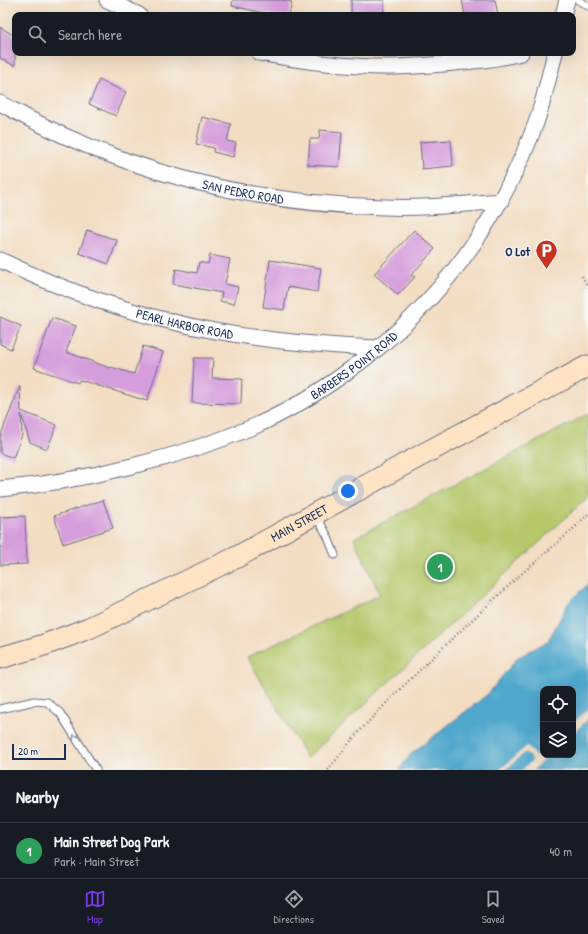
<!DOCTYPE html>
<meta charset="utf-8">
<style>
body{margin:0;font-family:"Patrick Hand",sans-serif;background:#242831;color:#f1f3f6}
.controls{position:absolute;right:12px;bottom:12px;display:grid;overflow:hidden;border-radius:8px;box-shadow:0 4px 16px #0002}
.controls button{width:36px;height:36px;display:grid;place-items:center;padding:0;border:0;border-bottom:1px solid #363941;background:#171b24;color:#f1f3f6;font:20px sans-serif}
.scale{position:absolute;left:12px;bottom:10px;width:54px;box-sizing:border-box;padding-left:4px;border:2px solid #1b2f5e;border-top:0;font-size:11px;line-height:14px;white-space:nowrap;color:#1b2f5e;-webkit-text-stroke:3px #f6f6f2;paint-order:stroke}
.you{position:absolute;left:348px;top:491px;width:14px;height:14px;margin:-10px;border:3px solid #fff;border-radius:50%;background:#1a73e8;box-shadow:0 0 0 6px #1a73e833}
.badge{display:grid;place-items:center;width:26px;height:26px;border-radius:50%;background:#7c3aed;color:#fff;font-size:13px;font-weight:700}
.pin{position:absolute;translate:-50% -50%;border:2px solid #fff;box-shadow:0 1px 4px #0006}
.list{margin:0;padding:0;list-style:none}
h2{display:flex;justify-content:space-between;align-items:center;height:52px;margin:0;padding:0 16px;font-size:17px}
h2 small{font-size:13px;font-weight:400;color:#9ea1a6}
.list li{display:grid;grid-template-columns:26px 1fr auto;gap:12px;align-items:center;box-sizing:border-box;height:56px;padding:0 16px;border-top:1px solid #363941}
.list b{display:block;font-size:15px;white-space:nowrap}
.list p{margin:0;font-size:13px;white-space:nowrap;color:#9ea1a6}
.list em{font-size:13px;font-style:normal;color:#9ea1a6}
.icon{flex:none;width:22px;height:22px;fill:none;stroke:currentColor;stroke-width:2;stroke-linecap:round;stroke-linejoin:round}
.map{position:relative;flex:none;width:588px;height:770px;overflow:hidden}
.search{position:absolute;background:#171b24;box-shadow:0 4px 16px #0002;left:12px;right:12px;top:12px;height:44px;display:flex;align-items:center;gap:10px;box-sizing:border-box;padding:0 14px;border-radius:8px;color:#9ea1a6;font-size:15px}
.sheet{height:108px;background:#171b24}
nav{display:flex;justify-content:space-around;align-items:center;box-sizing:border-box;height:56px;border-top:1px solid #363941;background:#171b24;font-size:11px;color:#9ea1a6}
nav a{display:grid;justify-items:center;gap:2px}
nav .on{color:#7c3aed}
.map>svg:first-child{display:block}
</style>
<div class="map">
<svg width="588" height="770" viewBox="0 0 588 770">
<rect width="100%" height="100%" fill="#f6f6f2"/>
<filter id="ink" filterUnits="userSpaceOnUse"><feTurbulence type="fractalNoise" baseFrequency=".025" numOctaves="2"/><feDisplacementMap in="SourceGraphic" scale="8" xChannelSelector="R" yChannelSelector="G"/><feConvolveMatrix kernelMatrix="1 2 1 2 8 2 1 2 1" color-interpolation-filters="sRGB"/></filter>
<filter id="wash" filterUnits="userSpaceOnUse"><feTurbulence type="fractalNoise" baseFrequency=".012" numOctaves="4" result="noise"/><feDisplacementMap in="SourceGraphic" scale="16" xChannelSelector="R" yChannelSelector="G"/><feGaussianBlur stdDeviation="0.9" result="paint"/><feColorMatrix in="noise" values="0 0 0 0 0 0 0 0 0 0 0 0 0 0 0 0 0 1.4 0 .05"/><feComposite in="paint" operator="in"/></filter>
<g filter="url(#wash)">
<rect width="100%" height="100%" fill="#f3ddc3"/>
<!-- green -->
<path fill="#b5c86b" stroke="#687c64" d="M588 414V497L307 758 247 657 380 595 354 538Z"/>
<!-- water -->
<path fill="#50a7cc" stroke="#366b95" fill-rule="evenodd" d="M588 584V770H399L411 754 488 694 517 658 548 641 569 602ZM543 689H573V755H543Z"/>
<!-- pier -->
<g fill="#f3ddc3">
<path d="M588 709V719L573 733V723Z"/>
<path d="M527 746 536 757 543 751V755H549L533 770H522L533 760 525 752 505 770H500Z"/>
</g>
<g id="blocks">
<!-- building -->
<g fill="#d69ddc">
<path d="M233 0H282L292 2 289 15H273L232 6Z"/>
<rect x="351" y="0" width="33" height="15"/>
<path d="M462 0H495L498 15H465Z"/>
<path d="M0 27 15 36V66L0 58Z"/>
<path d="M99 80 126 92 116 116 89 104Z"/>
<path d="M202 117 231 124 227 141 236 143 233 157 213 152 214 148 196 144Z"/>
<path d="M320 130 342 132 339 167 308 165 310 139H319Z"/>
<path d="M451 140 453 166 422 169 420 142Z"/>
<path d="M87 230 117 240 109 264 79 253Z"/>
<path d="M414 230 435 249 411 275 415 277 398 295 374 274Z"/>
<path d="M210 255 230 259 225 284 238 287 234 304 220 301 222 293 173 284 176 269 197 273 199 262 208 264Z"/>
<path d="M270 260 321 268 317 292 288 287 284 310 263 307Z"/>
<path d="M0 317 21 326 11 349 0 344Z"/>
<path d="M52 318 76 326 66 352 110 368 111 367 134 374 143 346 163 352 147 401 80 380 78 383 34 368Z"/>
<path d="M194 358H213L212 378 242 379 241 404 192 403Z"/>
<path d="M20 386 21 411 57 425 47 449 30 442 21 414 22 435 13 458 0 453V437Z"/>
<path d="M103 500 113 528 63 544 54 516Z"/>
<path d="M25 516 27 564 0 565V547H1L0 517Z"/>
</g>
</g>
</g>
<g filter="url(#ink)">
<use href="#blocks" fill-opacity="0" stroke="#676c81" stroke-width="1"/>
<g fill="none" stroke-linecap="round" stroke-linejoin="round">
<defs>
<g id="lane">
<path d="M578 0 588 6"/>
<path d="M316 516 327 535 335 555"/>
<path d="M0 709 34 701 47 702 60 713 96 770"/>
</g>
<g id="street">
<path d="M107 0 139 15"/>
<path d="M563 15 567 0"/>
<path d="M259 53C301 61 344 67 387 67 409 67 432 65 454 63 476 61 499 59 521 53"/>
<path id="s1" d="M0 103C118 170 248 204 384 207 423 209 462 204 501 201"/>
<path id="s2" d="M0 260C68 293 141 317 215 331 269 341 324 346 378 348"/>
<path id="s3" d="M0 489C44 485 89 477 132 466 174 456 215 443 255 426 287 412 316 394 344 374 435 310 497 227 536 123 544 100 549 76 555 53"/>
</g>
<g id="secondary">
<path id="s4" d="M0 658 44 645 89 628 237 557 405 464 588 366"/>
</g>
</defs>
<!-- lane casing -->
<use href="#lane" stroke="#676c81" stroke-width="9"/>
<!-- street casing -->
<use href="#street" stroke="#676c81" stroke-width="17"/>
<!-- secondary casing -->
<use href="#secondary" stroke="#676c81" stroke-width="23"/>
<!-- path -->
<g stroke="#676c81" stroke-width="2.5" stroke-dasharray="1 3" stroke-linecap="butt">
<path d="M582 276 588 287"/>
<path d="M328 770 355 736 394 695 459 632 519 576 571 531 588 514"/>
</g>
<!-- lane -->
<use href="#lane" stroke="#fff" stroke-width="7"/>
<!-- street -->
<use href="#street" stroke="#fff" stroke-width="15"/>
<!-- secondary -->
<use href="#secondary" stroke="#fee4c5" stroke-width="21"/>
</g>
<!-- one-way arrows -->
<defs><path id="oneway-chevron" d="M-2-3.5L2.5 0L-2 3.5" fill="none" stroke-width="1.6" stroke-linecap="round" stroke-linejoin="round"/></defs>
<use stroke="#8d97ae" href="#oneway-chevron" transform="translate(75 737) rotate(-123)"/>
</g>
<!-- icons -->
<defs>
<symbol id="parking-pin" viewBox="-11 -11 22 30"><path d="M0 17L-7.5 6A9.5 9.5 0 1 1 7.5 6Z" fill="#c8321e" stroke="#f6f6f2"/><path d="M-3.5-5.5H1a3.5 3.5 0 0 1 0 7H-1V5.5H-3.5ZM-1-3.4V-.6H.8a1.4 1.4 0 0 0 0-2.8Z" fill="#fff"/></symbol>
</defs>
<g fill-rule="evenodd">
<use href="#parking-pin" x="534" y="238" width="25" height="34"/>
</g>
<g text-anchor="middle" stroke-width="3" stroke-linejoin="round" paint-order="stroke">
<!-- street labels -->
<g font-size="13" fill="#1b2f5e" stroke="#f6f6f2">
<text dy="5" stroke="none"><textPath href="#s1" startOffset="260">SAN PEDRO ROAD</textPath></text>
<text dy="5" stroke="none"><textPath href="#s2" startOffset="196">PEARL HARBOR ROAD</textPath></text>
<text dy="5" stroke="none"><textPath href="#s3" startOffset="380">BARBERS POINT ROAD</textPath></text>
<text dy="5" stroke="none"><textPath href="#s4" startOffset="329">MAIN STREET</textPath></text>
</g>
<!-- poi labels -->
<g font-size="13" font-weight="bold" fill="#1b2f5e" stroke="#f6f6f2" text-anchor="end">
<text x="530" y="256">O Lot</text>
</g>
</g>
</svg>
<div class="controls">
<button><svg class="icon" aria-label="locate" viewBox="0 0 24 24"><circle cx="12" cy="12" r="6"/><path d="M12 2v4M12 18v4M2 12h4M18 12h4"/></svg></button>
<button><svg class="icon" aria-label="layers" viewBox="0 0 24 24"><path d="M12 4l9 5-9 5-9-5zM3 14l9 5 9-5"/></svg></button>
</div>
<div class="scale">20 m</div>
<div class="you"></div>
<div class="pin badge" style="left:440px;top:567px;background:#2e9e5b">1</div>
<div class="search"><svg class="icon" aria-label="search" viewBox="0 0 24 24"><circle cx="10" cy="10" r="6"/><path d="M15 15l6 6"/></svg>Search here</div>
</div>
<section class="sheet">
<h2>Nearby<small></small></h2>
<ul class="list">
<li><span class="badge" style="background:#2e9e5b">1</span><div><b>Main Street Dog Park</b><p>Park · Main Street</p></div><em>40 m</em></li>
</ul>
</section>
<nav>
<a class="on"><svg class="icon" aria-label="map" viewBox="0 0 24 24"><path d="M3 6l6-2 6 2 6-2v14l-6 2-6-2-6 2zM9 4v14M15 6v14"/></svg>Map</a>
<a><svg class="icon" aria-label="directions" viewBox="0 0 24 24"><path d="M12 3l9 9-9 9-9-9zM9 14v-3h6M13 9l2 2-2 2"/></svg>Directions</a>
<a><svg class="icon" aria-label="saved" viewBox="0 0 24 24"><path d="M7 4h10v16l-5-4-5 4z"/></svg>Saved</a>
</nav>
